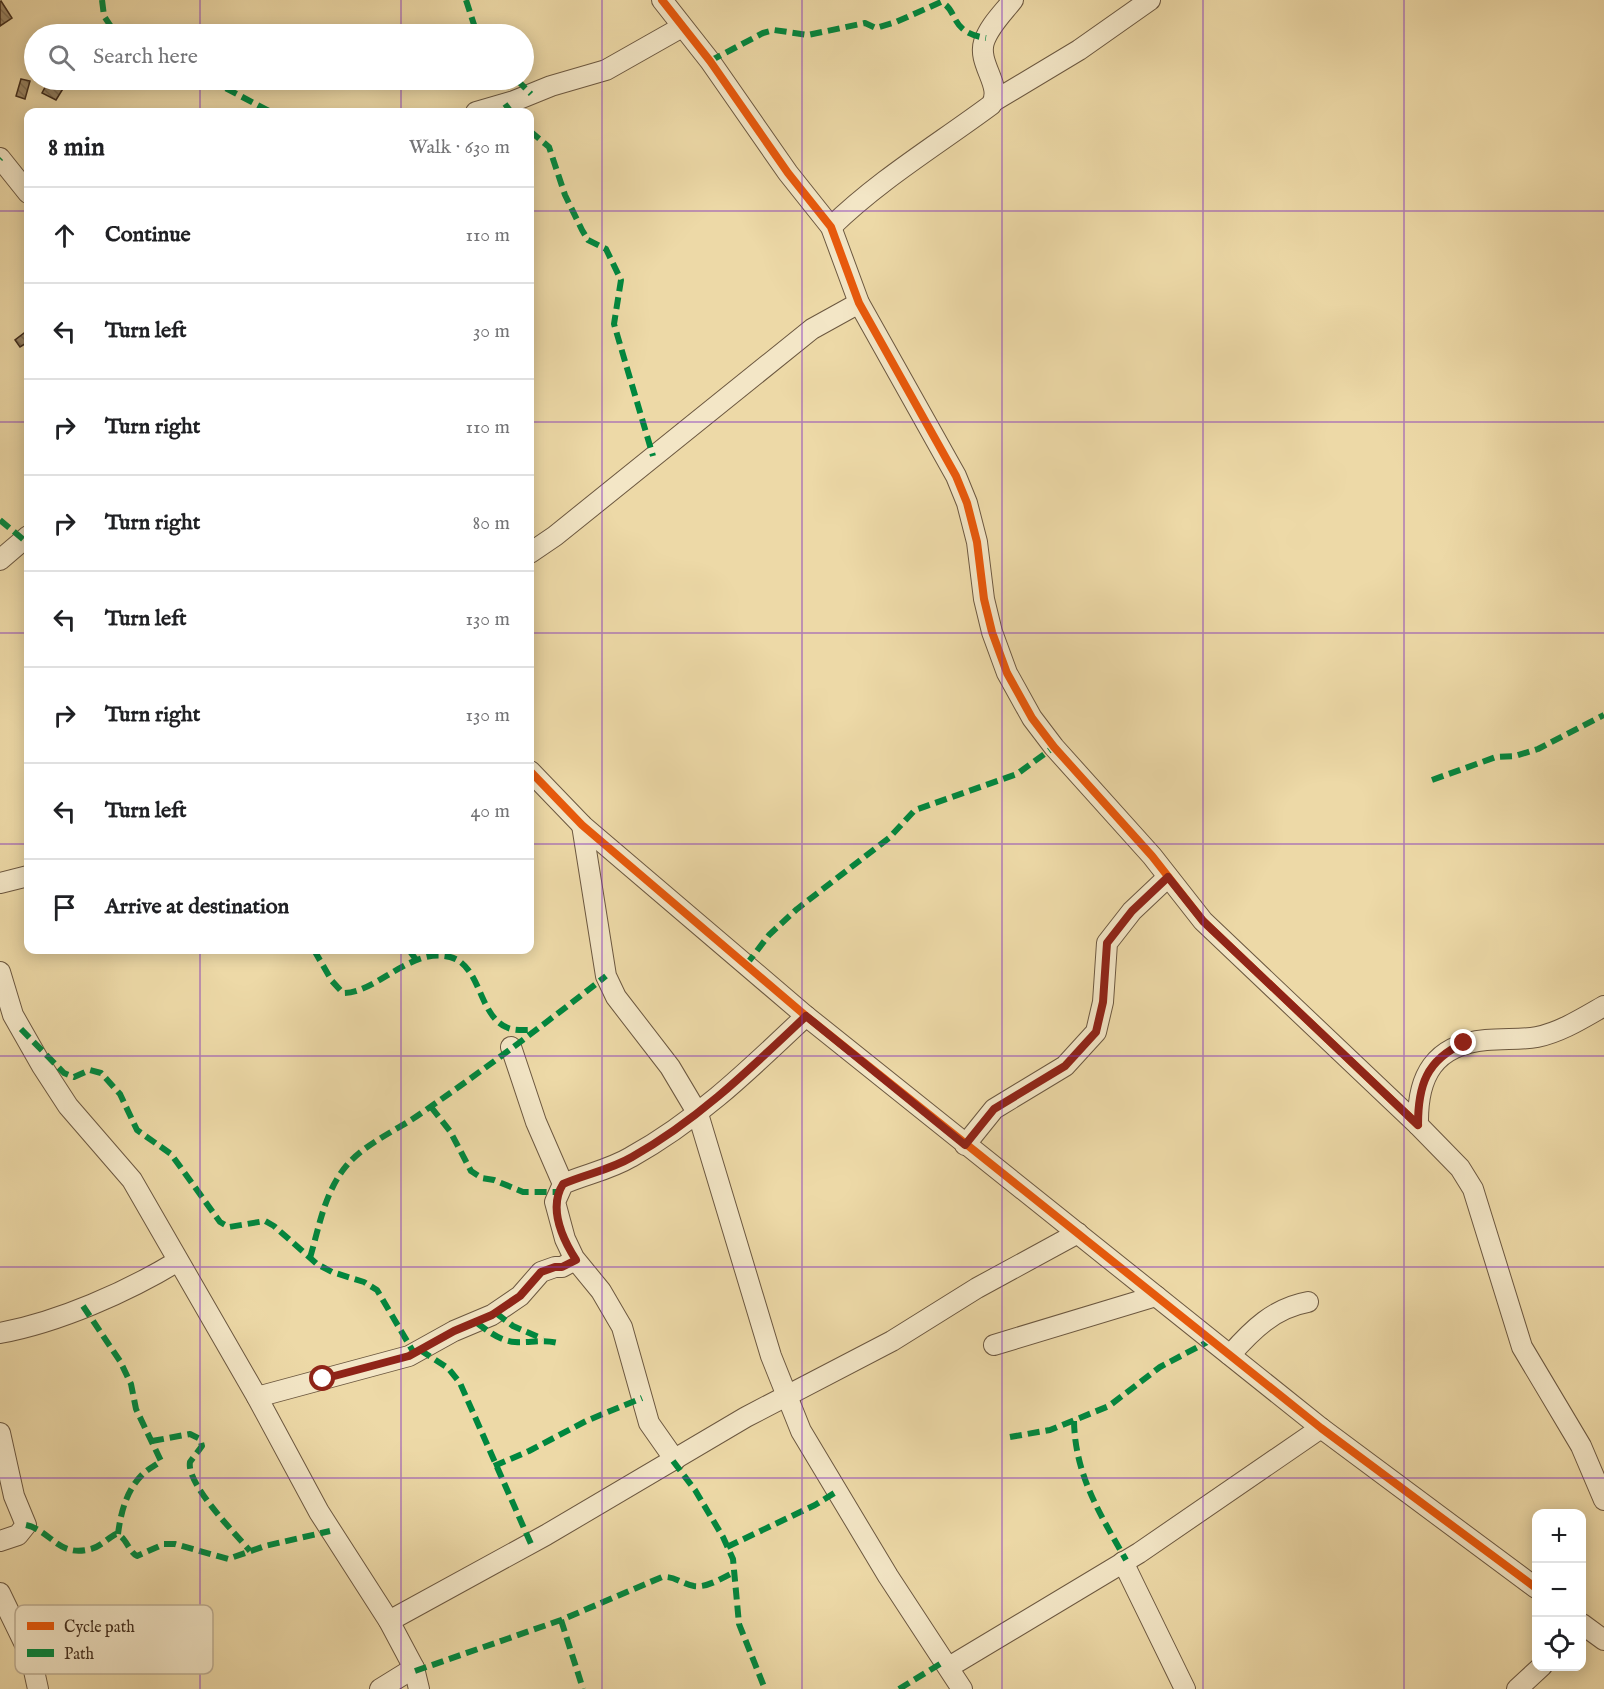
<!DOCTYPE html>
<meta charset="utf-8">
<style>
body{margin:0;font-family:"IM FELL English",serif;background:#f2f2f2;color:#202124}
.controls{position:absolute;right:18px;bottom:18px;display:grid;overflow:hidden;border-radius:12px;box-shadow:0 3px 15px #0003}
.controls button{width:54px;height:54px;display:grid;place-items:center;padding:0;border:0;border-bottom:2px solid #e0e0e0;background:#fff;color:#202124;font:30px sans-serif}
.stop{position:absolute;width:18px;height:18px;margin:-14px;border:4px solid #8f2418;border-radius:50%;background:#fff}
.stop.end{background:#8f2418;border-color:#fff;box-shadow:0 2px 6px #0008}
.list{margin:0;padding:0;list-style:none}
h2{display:flex;justify-content:space-between;align-items:center;height:78px;margin:0;padding:0 24px;font-size:26px}
h2 small{font-size:20px;font-weight:400;color:#757577}
.list li{display:grid;grid-template-columns:39px 1fr auto;gap:18px;align-items:center;box-sizing:border-box;height:96px;padding:0 24px;border-top:2px solid #e0e0e0}
.list b{display:block;font-size:22px;white-space:nowrap}
.list em{font-size:20px;font-style:normal;color:#757577}
.icon{flex:none;width:33px;height:33px;fill:none;stroke:currentColor;stroke-width:2;stroke-linecap:round;stroke-linejoin:round}
.map{position:relative;flex:none;width:1604px;height:1689px;overflow:hidden}
.search{position:absolute;background:#fff;box-shadow:0 3px 15px #0003;left:24px;top:24px;width:510px;height:66px;display:flex;align-items:center;gap:15px;box-sizing:border-box;padding:0 21px;border-radius:33px;color:#757577;font-size:22px}
.panel{position:absolute;background:#fff;box-shadow:0 3px 15px #0003;left:24px;top:108px;width:510px;height:846px;border-radius:12px}
.map>svg:first-child{display:block}
</style>
<div class="map">
<svg width="1604" height="1689" viewBox="0 0 1604 1689">
<defs>
<pattern id="building-back-hatch" width="6" height="6" patternUnits="userSpaceOnUse" patternTransform="scale(1.5)"><rect width="6" height="6" fill="#9a8665"/><path d="M-1 5l2 2M0 0l6 6M5-1l2 2" fill="none" stroke="#7f6e53"/></pattern>
</defs>
<rect width="100%" height="100%" fill="#edd9a7"/>
<filter id="stains"><feTurbulence type="fractalNoise" baseFrequency=".00333" numOctaves="4"/><feColorMatrix values="0 0 0 0 .2 0 0 0 0 .09 0 0 0 0 .02 0 0 0 .5 -.17"/></filter>
<radialGradient id="worn" r=".72"><stop offset=".6" stop-color="#630" stop-opacity="0"/><stop offset="1" stop-color="#630" stop-opacity=".3"/></radialGradient>
<!-- building -->
<g fill="url(#building-back-hatch)" stroke="#412d1d" stroke-width="1.5">
<path d="M1 1 12 18 0 26V2Z"/>
<path d="M21 79 30 81 25 99 16 96Z"/>
<path d="M49 80 64 87 56 100 42 93Z"/>
<path d="M28 330V342L20 347 15 340Z"/>
</g>
<g fill="none" stroke-linecap="round" stroke-linejoin="round">
<defs>
<g id="minor">
<path d="M662 0 710 61 788 173 831 227 859 303 956 476 967 503 977 542 984 599 992 632 1007 673 1032 718 1054 747 1152 856 1203 921 1418 1125"/>
<path d="M994 101 1079 50 1150 0"/>
<path d="M476 112 514 101 551 86 606 70 682 27"/>
<path d="M0 158 28 193"/>
<path d="M831 227C879 180 937 145 991 105 1004 87 977 64 984 42 989 26 1003 13 1013 0"/>
<path d="M530 553 555 536 812 329 859 303"/>
<path d="M0 560 28 536"/>
<path d="M530 771 582 825 806 1016 1321 1428 1536 1588"/>
<path d="M582 825 606 976 616 997 670 1067 698 1114 771 1356 801 1431 888 1576 962 1689"/>
<path d="M0 883 28 876"/>
<path d="M0 972 13 1015 42 1066 68 1106 132 1180 257 1397 319 1512 389 1621 414 1668 419 1689"/>
<path d="M1604 1006C1583 1018 1561 1032 1537 1037 1521 1040 1503 1038 1486 1040 1434 1045 1417 1076 1418 1125L1460 1168 1473 1189 1522 1347 1581 1446 1604 1500"/>
<path d="M511 1047 536 1122 563 1184"/>
<path d="M965 1145 994 1109 1065 1066 1096 1032 1103 1002 1107 943 1132 911 1168 877"/>
<path d="M0 1333C59 1322 127 1292 178 1261"/>
<path d="M994 1345 1156 1296"/>
<path d="M1230 1355C1252 1330 1274 1308 1308 1302"/>
<path d="M257 1397 409 1356 454 1331 492 1315 520 1296 541 1272 555 1267H562L575 1260"/>
<path d="M0 1433 14 1496 26 1525 18 1535 0 1541"/>
<path d="M675 1460 649 1423 622 1327 601 1291 574 1258 565 1239 555 1202 563 1184C586 1174 609 1170 631 1157 698 1120 751 1068 806 1016"/>
<path d="M1123 1562 1185 1689"/>
<path d="M0 1593 31 1657 38 1689"/>
<path d="M389 1621 546 1535 746 1417 892 1341 977 1288 1078 1233"/>
<path d="M1582 1624 1604 1640"/>
<path d="M949 1667 1139 1553 1321 1428"/>
<path d="M380 1689 414 1668"/>
<path d="M1517 1689 1542 1666"/>
</g>
</defs>
<!-- minor casing -->
<use href="#minor" stroke="#6c5840" stroke-width="22"/>
<!-- minor -->
<use href="#minor" stroke="#f3e6c6" stroke-width="20"/>
<!-- quiet -->
<g stroke="#00873e" stroke-width="6" stroke-dasharray="12 6" stroke-linecap="butt">
<path d="M102 0 104 16 116 34"/>
<path d="M466 0 477 34"/>
<path d="M710 61 763 33 774 30 808 35 865 23 876 28 896 22 941 2C959 10 948 32 986 38"/>
<path d="M210 80 271 112"/>
<path d="M517 80 531 94"/>
<path d="M505 104 511 112"/>
<path d="M530 131 549 147 565 195 582 230 588 240 606 249 621 280 614 324 653 456"/>
<path d="M0 159 1 158"/>
<path d="M0 520 24 540"/>
<path d="M1432 780 1496 757 1515 756 1538 749 1604 715"/>
<path d="M314 950 332 981 343 993C377 993 410 947 450 957 481 965 478 1014 506 1027 513 1031 524 1030 533 1030"/>
<path d="M409 950 417 961"/>
<path d="M746 965 769 935 797 909 889 838 915 810 1017 774 1054 747"/>
<path d="M21 1029 64 1073 74 1077 90 1070 101 1073 120 1094 137 1130 171 1154 220 1222 229 1227 265 1221 274 1226 317 1264 332 1272 364 1282 377 1290 414 1353"/>
<path d="M431 1107 450 1131 471 1171 482 1178 494 1180 523 1192H558"/>
<path d="M310 1258C319 1227 324 1196 343 1170 361 1145 396 1131 420 1114 484 1070 546 1023 606 976"/>
<path d="M83 1306 120 1361 131 1384 136 1409 161 1461C156 1465 150 1468 145 1472 127 1488 121 1511 118 1534"/>
<path d="M496 1313 513 1326 543 1339"/>
<path d="M477 1323C488 1331 500 1341 515 1342 530 1343 542 1339 558 1343"/>
<path d="M420 1350 448 1368 460 1383 531 1544"/>
<path d="M1074 1421C1075 1475 1100 1514 1126 1560"/>
<path d="M1010 1437 1050 1430 1109 1406 1160 1367 1211 1340"/>
<path d="M152 1441 190 1434 200 1439 202 1446 190 1462C186 1484 235 1533 250 1551"/>
<path d="M673 1461 695 1490 723 1537 733 1559 739 1624 765 1689"/>
<path d="M494 1466 529 1451 586 1421 642 1398"/>
<path d="M26 1525C52 1531 58 1558 91 1549 100 1547 108 1538 116 1534 126 1536 128 1551 137 1556L164 1544H175L228 1559 265 1546 330 1531"/>
<path d="M727 1547 815 1505 836 1492"/>
<path d="M561 1620 583 1689"/>
<path d="M415 1671 561 1620 662 1577C675 1576 682 1584 694 1586 708 1588 723 1577 735 1572"/>
<path d="M899 1689 945 1661"/>
</g>
<defs>
<g id="cycleway">
<path d="M662 0 710 61 788 173 831 227 859 303 956 476 967 503 977 542 984 599 992 632 1007 673 1032 718 1054 747 1152 856 1203 921 1418 1125"/>
<path d="M530 771 582 825 806 1016 1321 1428 1536 1588"/>
</g>
</defs>
<!-- cycleway casing -->
<use href="#cycleway" stroke="#f3e6c6" stroke-width="11"/>
<!-- cycleway -->
<use href="#cycleway" stroke="#e8590c" stroke-width="8"/>
</g>
<g fill="none" stroke-linecap="round" stroke-linejoin="round">
<!-- route -->
<path stroke="#8f2418" stroke-width="8" d="M323 1379 409 1356 454 1331 492 1315 520 1296 541 1272 555 1267H562L576 1260C562 1238 548 1208 563 1184 586 1174 610 1170 632 1157 698 1120 751 1068 806 1016L965 1145 994 1109 1065 1066 1096 1032 1103 1002 1107 943 1132 911 1168 877 1203 921 1418 1125C1418 1086 1426 1060 1464 1043"/>
</g>
<!-- grid -->
<path fill="none" stroke="#7b2cbf" stroke-width="1.5" stroke-opacity="0.55" d="M200 0V34M401 0V34M602 0V1689M802 0V1689M1002 0V1689M1203 0V1689M1404 0V1689M200 80V112M401 80V112M0 211H28M530 211H1604M0 422H28M530 422H1604M0 633H28M530 633H1604M0 844H28M530 844H1604M200 950V1689M401 950V1689M0 1056H1604M0 1267H1604M0 1478H1604"/>
<!-- legend -->
<rect x="15" y="1605" width="198" height="69" rx="9" fill="#f3e6c6" stroke="#beae93" stroke-width="1.5"/>
<rect x="27" y="1622" width="27" height="8" fill="#e8590c"/>
<rect x="27" y="1649" width="27" height="8" fill="#00873e"/>
<g font-size="16" fill="#412d1d">
<text x="64" y="1632">Cycle path</text>
<text x="64" y="1659">Path</text>
</g>
<rect width="100%" height="100%" filter="url(#stains)"/>
<rect width="100%" height="100%" fill="url(#worn)"/>
</svg>
<div class="controls">
<button>+</button>
<button>−</button>
<button><svg class="icon" aria-label="locate" viewBox="0 0 24 24"><circle cx="12" cy="12" r="6"/><path d="M12 2v4M12 18v4M2 12h4M18 12h4"/></svg></button>
</div>
<div class="stop" style="left:323px;top:1379px"></div>
<div class="stop end" style="left:1464px;top:1043px"></div>
<div class="search"><svg class="icon" aria-label="search" viewBox="0 0 24 24"><circle cx="10" cy="10" r="6"/><path d="M15 15l6 6"/></svg>Search here</div>
<section class="panel">
<h2>8 min<small>Walk · 630 m</small></h2>
<ul class="list">
<li><svg class="icon" aria-label="ahead" viewBox="0 0 24 24"><path d="M12 20V5M6 11l6-6 6 6"/></svg><div><b>Continue</b></div><em>110 m</em></li>
<li><svg class="icon" aria-label="left" viewBox="0 0 24 24"><path d="M17 20v-9H6M10 6l-5 5 5 5"/></svg><div><b>Turn left</b></div><em>30 m</em></li>
<li><svg class="icon" aria-label="right" viewBox="0 0 24 24"><path d="M7 20v-9h11M14 6l5 5-5 5"/></svg><div><b>Turn right</b></div><em>110 m</em></li>
<li><svg class="icon" aria-label="right" viewBox="0 0 24 24"><path d="M7 20v-9h11M14 6l5 5-5 5"/></svg><div><b>Turn right</b></div><em>80 m</em></li>
<li><svg class="icon" aria-label="left" viewBox="0 0 24 24"><path d="M17 20v-9H6M10 6l-5 5 5 5"/></svg><div><b>Turn left</b></div><em>130 m</em></li>
<li><svg class="icon" aria-label="right" viewBox="0 0 24 24"><path d="M7 20v-9h11M14 6l5 5-5 5"/></svg><div><b>Turn right</b></div><em>130 m</em></li>
<li><svg class="icon" aria-label="left" viewBox="0 0 24 24"><path d="M17 20v-9H6M10 6l-5 5 5 5"/></svg><div><b>Turn left</b></div><em>40 m</em></li>
<li><svg class="icon" aria-label="arrive" viewBox="0 0 24 24"><path d="M6 21V4h12l-3 4 3 4H6"/></svg><div><b>Arrive at destination</b></div></li>
</ul>
</section>
</div>
